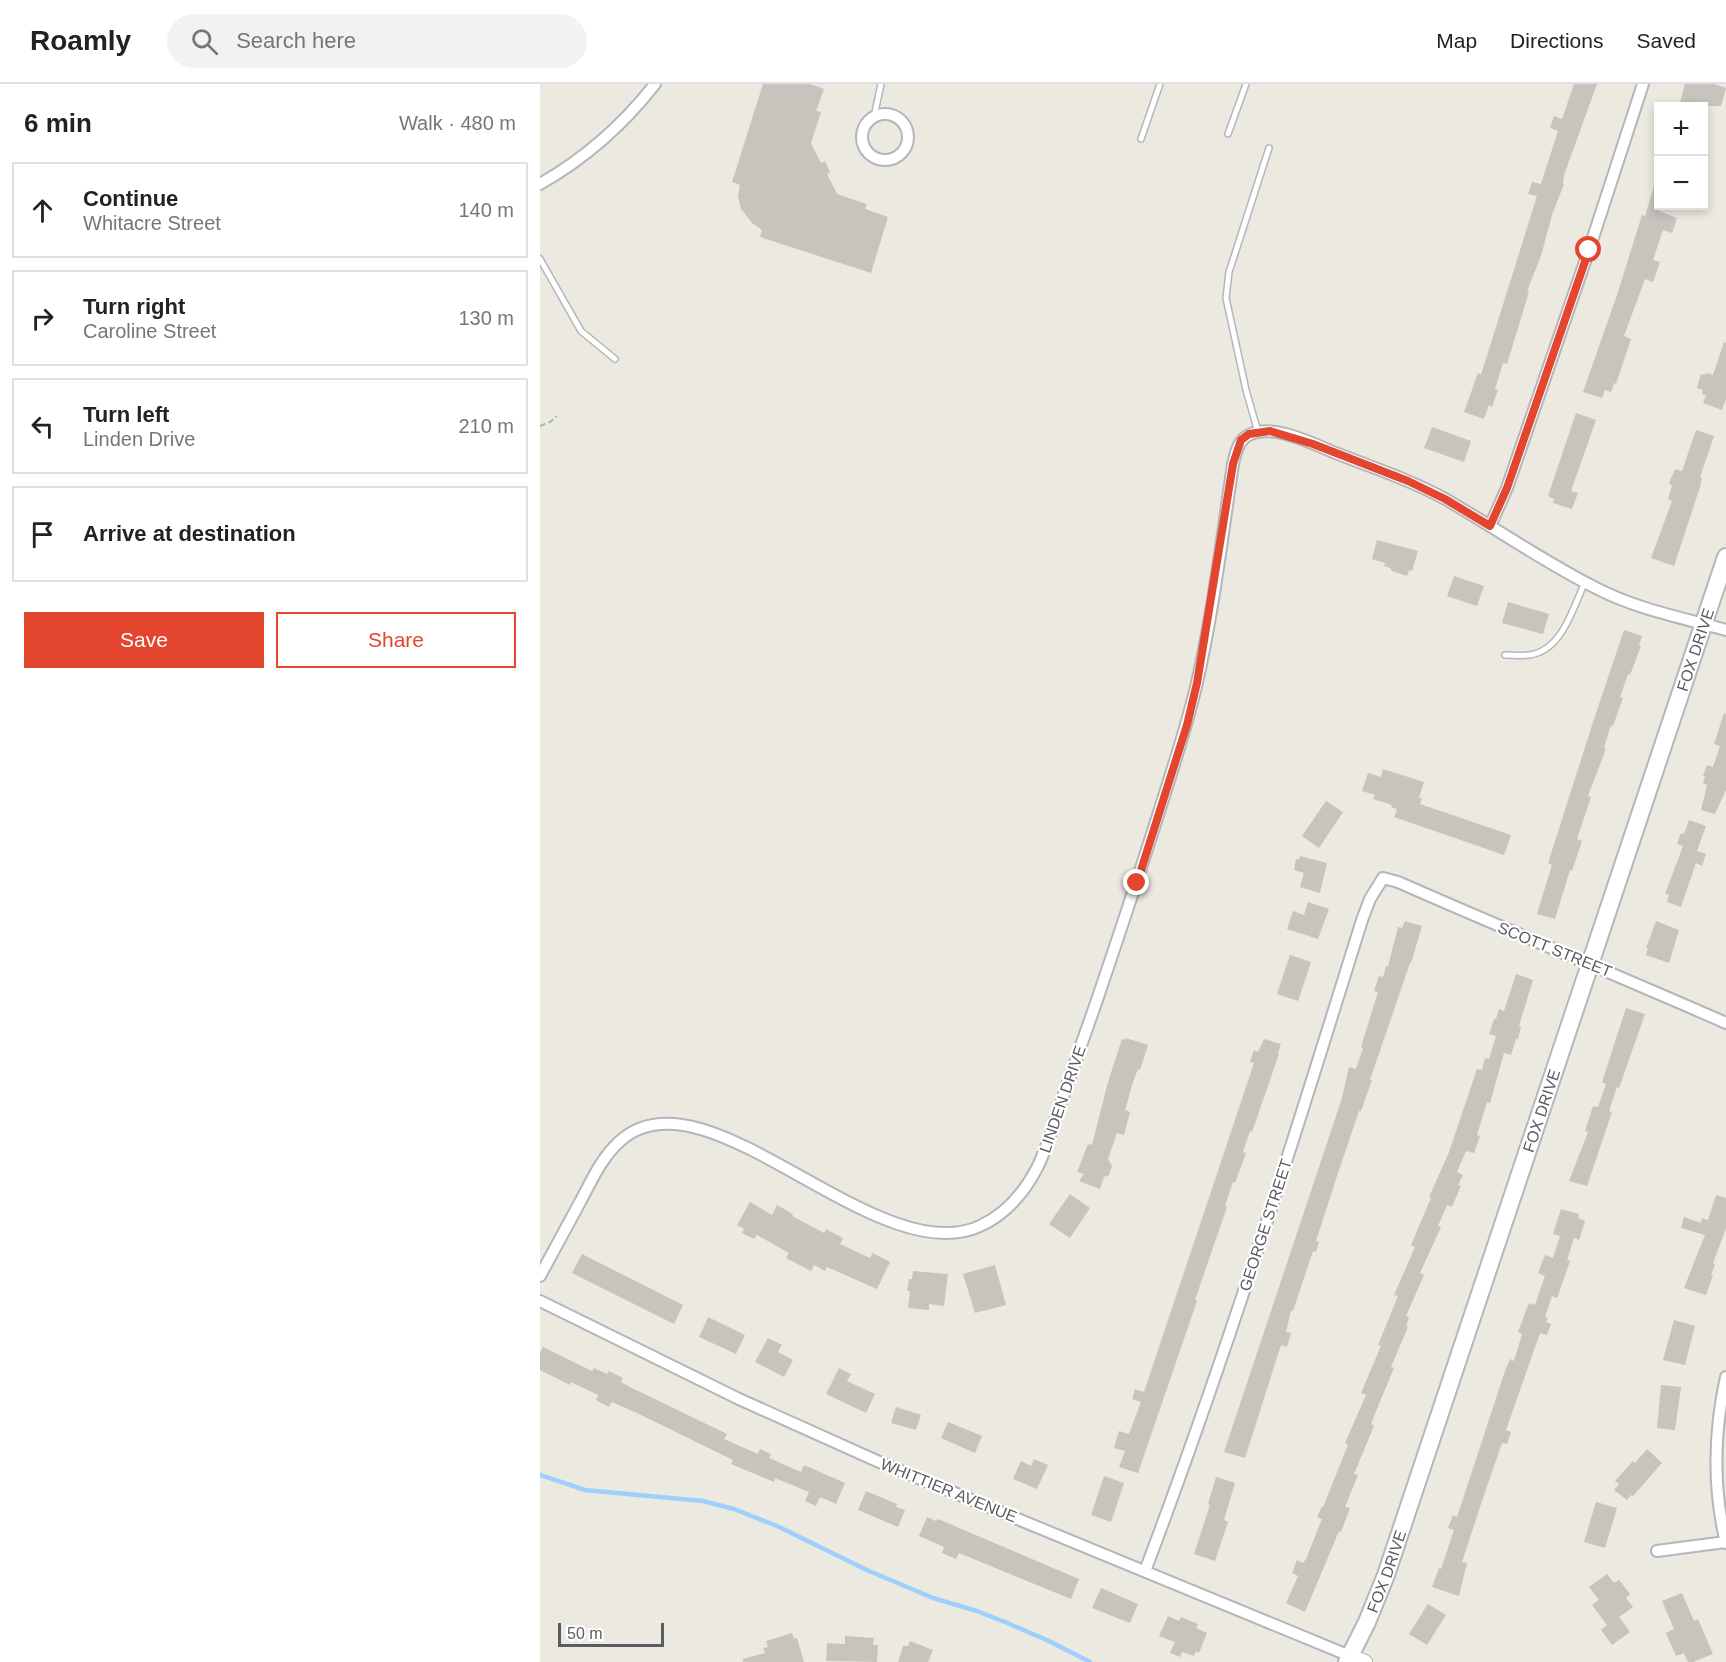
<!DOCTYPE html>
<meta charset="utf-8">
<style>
body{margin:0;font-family:Helvetica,sans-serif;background:#f2f2f2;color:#222}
.controls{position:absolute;right:18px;top:18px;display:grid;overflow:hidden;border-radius:0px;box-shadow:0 3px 9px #0003}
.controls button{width:54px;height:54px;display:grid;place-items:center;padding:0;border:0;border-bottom:2px solid #e0e0e0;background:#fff;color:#222;font:30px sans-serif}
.scale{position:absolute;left:18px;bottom:15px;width:106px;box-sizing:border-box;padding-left:6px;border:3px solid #595c61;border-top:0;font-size:16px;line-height:21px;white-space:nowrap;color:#595c61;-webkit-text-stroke:4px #fff;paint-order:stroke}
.stop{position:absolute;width:18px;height:18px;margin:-14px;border:4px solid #e3452f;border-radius:50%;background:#fff}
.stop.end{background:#e3452f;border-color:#fff;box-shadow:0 2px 6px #0008}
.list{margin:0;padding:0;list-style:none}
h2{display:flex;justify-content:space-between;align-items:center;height:78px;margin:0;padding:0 24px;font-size:26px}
h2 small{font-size:20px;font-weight:400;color:#767676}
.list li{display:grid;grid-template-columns:39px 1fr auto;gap:18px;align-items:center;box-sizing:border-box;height:96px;margin:0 12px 12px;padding:0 12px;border:2px solid #e0e0e0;border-radius:0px}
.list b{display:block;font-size:22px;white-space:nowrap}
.list p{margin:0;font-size:20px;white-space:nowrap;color:#767676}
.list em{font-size:20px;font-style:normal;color:#767676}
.actions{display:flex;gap:12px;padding:18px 24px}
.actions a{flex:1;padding:14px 0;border:2px solid #e3452f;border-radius:0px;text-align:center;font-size:21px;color:#e3452f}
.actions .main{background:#e3452f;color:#fff}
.icon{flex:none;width:33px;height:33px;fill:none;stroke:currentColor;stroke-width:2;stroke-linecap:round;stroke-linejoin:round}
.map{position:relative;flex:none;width:1186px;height:1578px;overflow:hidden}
header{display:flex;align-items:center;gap:36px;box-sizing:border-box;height:84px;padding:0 30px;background:#fff;border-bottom:2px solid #e0e0e0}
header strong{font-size:28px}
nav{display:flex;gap:33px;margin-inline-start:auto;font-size:21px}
.search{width:420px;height:54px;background:#f2f2f2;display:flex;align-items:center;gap:15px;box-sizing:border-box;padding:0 21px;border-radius:33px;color:#767676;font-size:22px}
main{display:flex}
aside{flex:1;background:#fff}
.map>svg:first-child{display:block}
</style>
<header>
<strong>Roamly</strong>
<div class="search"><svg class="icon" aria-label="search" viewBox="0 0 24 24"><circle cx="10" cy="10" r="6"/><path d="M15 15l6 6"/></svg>Search here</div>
<nav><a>Map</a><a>Directions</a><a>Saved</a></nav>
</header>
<main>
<aside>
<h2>6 min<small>Walk · 480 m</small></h2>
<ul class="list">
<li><svg class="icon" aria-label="ahead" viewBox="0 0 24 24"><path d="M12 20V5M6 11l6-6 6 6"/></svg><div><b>Continue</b><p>Whitacre Street</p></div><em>140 m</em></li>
<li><svg class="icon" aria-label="right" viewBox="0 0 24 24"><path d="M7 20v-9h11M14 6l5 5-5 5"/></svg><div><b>Turn right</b><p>Caroline Street</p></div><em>130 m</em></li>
<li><svg class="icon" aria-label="left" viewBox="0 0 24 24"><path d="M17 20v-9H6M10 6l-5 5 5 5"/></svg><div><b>Turn left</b><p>Linden Drive</p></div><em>210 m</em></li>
<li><svg class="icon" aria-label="arrive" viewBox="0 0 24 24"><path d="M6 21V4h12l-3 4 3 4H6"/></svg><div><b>Arrive at destination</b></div></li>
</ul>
<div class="actions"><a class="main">Save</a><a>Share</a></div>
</aside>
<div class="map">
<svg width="1186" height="1578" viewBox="0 0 1186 1578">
<rect width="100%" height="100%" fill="#ebe9e0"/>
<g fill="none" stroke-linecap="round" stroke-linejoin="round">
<!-- stream -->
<path stroke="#9fcffc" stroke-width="4.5" d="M0 1391 45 1406 163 1417 194 1425 237 1442 329 1487 393 1514 437 1527 465 1538 509 1557 550 1578"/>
</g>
<!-- building -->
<g fill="#c6c4bd">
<path d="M223 0H270L284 5 276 27 281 28 271 59 281 79 285 77 290 88 287 90 297 110 327 120 325 125 348 133 331 189 220 153 222 146 212 139 201 125 198 112 200 101 192 98Z"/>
<path d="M1034 0H1057L1024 91 1023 100H1024L1012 131 1001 172 987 207 989 208 967 280 963 279 955 305 958 306 952 323 949 321 944 335 924 328 938 289 941 291 997 112 988 110 992 98 1001 100 1018 47 1010 44 1014 32 1022 35Z"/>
<path d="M1145 0H1174L1186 4 1181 22H1139Z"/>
<path d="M1116 96 1119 97V127L1137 134 1132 149 1123 146 1113 176 1120 178 1113 198 1105 195 1084 252 1091 255 1076 300 1074 299 1071 308 1065 306 1062 314 1043 308 1078 208 1102 131 1105 132Z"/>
<path d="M1184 258 1186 259V315L1182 326 1163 319 1166 311 1162 310 1163 306 1157 304 1161 290 1165 291 1166 289 1173 291Z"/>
<path d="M1036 329 1056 336 1031 407 1038 409 1032 425 1013 419 1014 415 1008 412Z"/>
<path d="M892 343 931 357 924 378 884 364Z"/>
<path d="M1156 346 1174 352 1160 393 1162 394 1160 403 1134 482 1111 474 1132 417 1128 415 1132 402 1129 399 1135 385 1142 387Z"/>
<path d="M837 456 878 467 872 487 869 486 867 492 852 487 850 484 844 482 845 479 832 475Z"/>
<path d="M914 492 944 502 937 522 907 512Z"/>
<path d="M968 518 1009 530 1003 550 962 539Z"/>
<path d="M1084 546 1102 552 1099 561 1101 562 1090 591 1088 590 1080 613 1083 614 1073 642 1071 641 1064 664 1066 665 1048 712 1051 713 1037 755 1042 757 1032 787 1030 786 1015 835 997 830 1012 781 1008 779 1054 635Z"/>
<path d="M1184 629 1186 630V706L1175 730 1161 726 1167 701 1163 699 1165 692H1163L1167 681 1173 683 1180 662 1174 660Z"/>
<path d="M843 685 884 698 879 714H882L880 720 971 751 964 771 854 733 857 725 851 723 852 721 833 715 835 711 822 707 828 689 841 693Z"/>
<path d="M786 717 803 728 779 764 762 752Z"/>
<path d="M1149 736 1166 742 1157 767 1166 770 1162 782 1156 779 1141 823 1127 818 1129 811 1125 810 1143 762 1137 760 1141 749 1144 750Z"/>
<path d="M760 772 787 779 780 809 760 803 764 789 754 786 756 775 759 776Z"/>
<path d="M768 818 789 825 778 855 747 845 753 827 764 831Z"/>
<path d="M865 837 882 842 871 879H870L830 996H832L821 1027H819L798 1089 776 1157 779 1158 776 1168 773 1167 753 1227 751 1226 746 1248 751 1249 747 1263 741 1261 705 1374 684 1368 802 1014 809 983 816 985 823 964 821 963 838 908 834 907 839 892 843 893 846 882H848L858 843 862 844Z"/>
<path d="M1116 837 1139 846 1129 879 1106 871 1108 864H1106Z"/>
<path d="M750 871 771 878 758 917 737 910Z"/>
<path d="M976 890 993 896 979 942 981 943 978 955H976L971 971 964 969 950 1019 947 1018 937 1051 940 1052 934 1069 926 1067 917 1088 923 1091 918 1101 921 1102 912 1123 907 1121 898 1142 901 1143 880 1189 884 1191 866 1232 869 1233 866 1242 868 1243 851 1283 854 1284 834 1332 831 1340 834 1342 814 1390 818 1391 805 1423 810 1424 801 1448 799 1447 765 1528 746 1519 758 1492 752 1489 757 1476 763 1479 766 1475 782 1435 777 1433 782 1422 783 1423 808 1361 805 1359 826 1311 821 1309 841 1262 838 1261 858 1212 854 1211 875 1163 871 1161 891 1114 889 1113 909 1068 937 985 942 986 945 974 949 975 956 952 949 950 954 935H956L959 925 964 927Z"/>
<path d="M1086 924 1105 930 1079 1004 1077 1003 1069 1027 1072 1028 1047 1102 1029 1097 1048 1048 1045 1047 1053 1022 1058 1023 1066 1000 1062 998Z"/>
<path d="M586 954 608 961 600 986 598 985 593 998 585 1026 590 1028 584 1051 577 1049 568 1075 572 1082 569 1091 564 1093 560 1105 539 1097 544 1090 537 1088 548 1060 552 1061 568 998 582 955 585 956Z"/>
<path d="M724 955 741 960 738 969 739 970 712 1048 710 1047 703 1068 706 1069 695 1099 693 1098 685 1122 687 1123 655 1216 657 1217 598 1389 579 1383 585 1367 574 1364 579 1347 589 1350 601 1318 592 1315 595 1305 604 1308 706 1003 714 979 710 978 714 966 718 968Z"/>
<path d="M530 1110 550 1124 530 1154 509 1140Z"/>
<path d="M1176 1111 1186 1114V1144L1173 1179 1175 1180 1171 1191H1173L1166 1211 1144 1204 1165 1151 1141 1144 1144 1133 1161 1139 1162 1134 1168 1136Z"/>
<path d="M210 1118 232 1131 237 1121 253 1130 252 1132 284 1149 286 1145 301 1153 303 1154 300 1160 330 1174 333 1169 350 1178 337 1205 287 1183 285 1187 274 1181 271 1187 246 1174 249 1169 217 1151 214 1155 202 1149 204 1145 197 1141Z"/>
<path d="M1021 1125 1039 1130 1038 1134 1045 1137 1039 1156 1034 1154 1027 1176 1030 1177 1029 1180 1017 1214 1012 1212 1005 1233 1008 1234 1006 1238 1011 1240 1007 1251 1000 1249 966 1346 971 1348 967 1360 962 1359 944 1411 922 1478 927 1479 919 1512 892 1503 899 1484 901 1485 914 1446 908 1444 913 1431 917 1433 965 1287 970 1275 974 1277 982 1250 978 1248 984 1232 989 1219 995 1221 1005 1192 998 1189 1005 1171 1013 1174 1020 1152 1013 1150Z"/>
<path d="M42 1170 143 1221 134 1240 32 1189Z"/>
<path d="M455 1181 466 1221 435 1229 423 1190Z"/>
<path d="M373 1187 408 1190 404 1222 389 1220V1226L368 1224 370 1207H367L369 1195H372Z"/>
<path d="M168 1233 205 1251 196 1270 159 1253Z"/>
<path d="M1134 1236 1155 1242 1145 1281 1123 1276Z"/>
<path d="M228 1254 242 1261 238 1268 253 1276 244 1293 215 1278Z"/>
<path d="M3 1263 52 1287 54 1284 67 1290 69 1287 83 1294 81 1298 90 1303 187 1350 184 1355 218 1370 220 1365 231 1370 229 1374 261 1388 264 1381 305 1399 296 1420 280 1413 276 1422 265 1417 269 1408 235 1394 234 1398 191 1380 193 1376 99 1330 72 1318 69 1323 56 1316 58 1311 31 1298 30 1301 0 1286V1269Z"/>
<path d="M299 1284 311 1290 307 1297 335 1310 326 1329 286 1310Z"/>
<path d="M1121 1301 1141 1303 1135 1346 1117 1344Z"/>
<path d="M356 1323 381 1331 376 1346 351 1339Z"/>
<path d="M408 1338 442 1352 435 1369 401 1354Z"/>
<path d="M1107 1365 1122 1379 1093 1412 1091 1411 1087 1416 1074 1406 1079 1400 1075 1397 1093 1377 1095 1379Z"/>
<path d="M494 1375 508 1381 497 1405 473 1395 481 1377 491 1382Z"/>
<path d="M564 1392 584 1399 571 1438 551 1431Z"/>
<path d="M676 1393 695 1399 684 1436 688 1438 675 1477 654 1470 670 1421 668 1420Z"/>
<path d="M326 1407 357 1420 356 1423 365 1426 358 1443 318 1426Z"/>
<path d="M1056 1418 1077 1424 1065 1464 1044 1458Z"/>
<path d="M387 1433 396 1437 398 1435 539 1495 531 1515 419 1469 416 1475 402 1469 404 1463 379 1452Z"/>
<path d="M1067 1490 1074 1499 1079 1496 1090 1510 1086 1514 1093 1523 1079 1533 1090 1548 1072 1561 1061 1546 1067 1541 1052 1521 1059 1516 1049 1503Z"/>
<path d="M561 1504 598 1520 590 1539 552 1524Z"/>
<path d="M1142 1509 1154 1537 1158 1535 1173 1570 1153 1578H1148L1144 1569 1136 1572 1126 1549 1134 1545 1122 1517Z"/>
<path d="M888 1520 906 1531 887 1561 869 1550Z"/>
<path d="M628 1532 639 1537 641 1533 658 1540 656 1544 667 1549 659 1569 656 1567 654 1572 642 1568 640 1573 630 1569 635 1558 619 1552Z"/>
<path d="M252 1549 254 1555 257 1554 264 1578H203V1575L225 1569 223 1564 228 1563 226 1557Z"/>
<path d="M305 1552 334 1554 333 1561H338L337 1578 286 1577 287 1559 305 1560Z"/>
<path d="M370 1557 393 1566 388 1578H358L363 1562H368Z"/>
</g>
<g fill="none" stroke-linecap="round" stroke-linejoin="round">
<defs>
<g id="service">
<path d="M334 33 341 0"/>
<path d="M688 50 706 0"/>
<path d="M601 55 620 0"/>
<path d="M0 175 41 247 75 275"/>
<path d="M718 348 706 306 686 214 689 188 729 64"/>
<path d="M965 571C973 571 981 572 989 571 1022 567 1033 524 1045 498"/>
</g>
<g id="minor">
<circle cx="345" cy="53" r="23"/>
<path d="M0 100C46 74 83 41 115 0"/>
<path d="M950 442 967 404 1049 166 1103 0"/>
<path d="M0 1192C13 1168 26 1144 39 1120 51 1098 61 1074 80 1057 165 979 337 1190 440 1142 466 1130 484 1109 497 1084 506 1066 512 1046 518 1027 531 990 544 953 557 916 578 854 599 791 619 728 632 687 646 645 656 603 673 530 682 454 693 380 696 368 698 355 711 350 733 340 772 359 793 368 831 383 871 396 907 416 957 445 1004 478 1056 504 1096 525 1143 534 1186 546"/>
<path d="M0 1217 199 1315 337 1377 810 1572"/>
<path d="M1186 1293C1174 1347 1173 1405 1186 1459"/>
<path d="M1117 1467 1186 1458"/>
<path d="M605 1487C686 1273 754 1055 822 836L830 815 843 794 858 798C967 846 1077 891 1186 939"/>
</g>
<path id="tertiary" d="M810 1572 825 1578"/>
<g id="secondary">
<path id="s1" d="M807 1578 827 1538 846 1491 1186 473"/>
</g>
</defs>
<!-- service casing -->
<use href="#service" stroke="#b3b6bb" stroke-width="8"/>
<!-- minor casing -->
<use href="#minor" stroke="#b3b6bb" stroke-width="14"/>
<!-- tertiary casing -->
<use href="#tertiary" stroke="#b3b6bb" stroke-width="16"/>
<!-- secondary casing -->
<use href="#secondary" stroke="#b4b7bd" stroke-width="20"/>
<!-- path -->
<path stroke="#96c3a5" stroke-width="2" stroke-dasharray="6 3" stroke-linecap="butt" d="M0 342 10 338 17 332"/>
<!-- service -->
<use href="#service" stroke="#fff" stroke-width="5"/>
<!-- minor -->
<use href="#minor" stroke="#fff" stroke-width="10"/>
<!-- tertiary -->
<use href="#tertiary" stroke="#fff" stroke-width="14"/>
<!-- secondary -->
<use href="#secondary" stroke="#fff" stroke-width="16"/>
</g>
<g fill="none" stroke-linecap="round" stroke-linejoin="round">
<!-- route -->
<path stroke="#e3452f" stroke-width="8" d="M597 799 647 641 657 599 693 380 701 356 709 350 730 347 773 360 868 397 905 415 950 442 967 404 1049 166"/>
</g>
<g text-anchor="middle" stroke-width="4.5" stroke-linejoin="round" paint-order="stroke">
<!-- street labels -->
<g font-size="16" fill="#595c61" stroke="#fff">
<text dy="6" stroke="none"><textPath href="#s1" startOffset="1071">FOX DRIVE</textPath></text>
<text transform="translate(1015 865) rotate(22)" y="6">SCOTT STREET</text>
<text transform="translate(522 1015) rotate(-71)" y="6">LINDEN DRIVE</text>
<text dy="6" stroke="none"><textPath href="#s1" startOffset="585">FOX DRIVE</textPath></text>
<text transform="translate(725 1141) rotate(-72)" y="6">GEORGE STREET</text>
<text transform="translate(409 1406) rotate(22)" y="6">WHITTIER AVENUE</text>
<text dy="6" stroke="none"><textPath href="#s1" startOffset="99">FOX DRIVE</textPath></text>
</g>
</g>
</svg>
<div class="controls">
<button>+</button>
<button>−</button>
</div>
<div class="scale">50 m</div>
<div class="stop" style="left:1049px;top:166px"></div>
<div class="stop end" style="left:597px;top:799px"></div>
</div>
</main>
